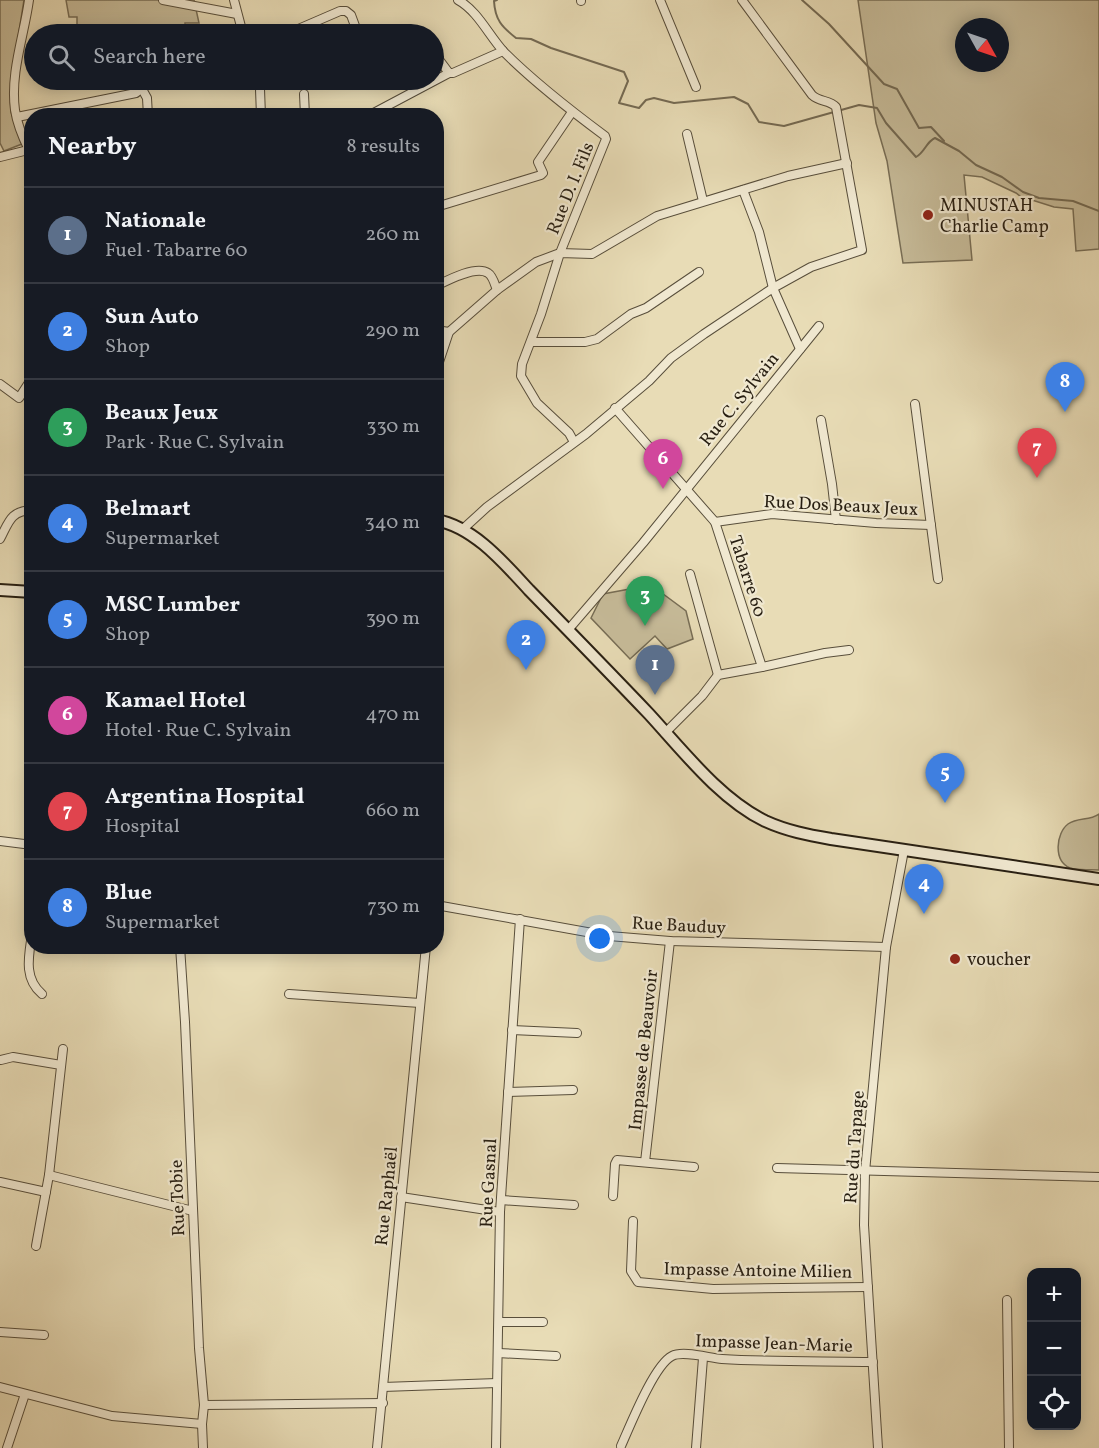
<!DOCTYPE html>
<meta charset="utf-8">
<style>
body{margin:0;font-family:Vollkorn,serif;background:#242831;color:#f1f3f6}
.controls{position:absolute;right:18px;bottom:18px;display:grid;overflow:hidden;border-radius:12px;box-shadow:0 3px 15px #0003}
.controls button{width:54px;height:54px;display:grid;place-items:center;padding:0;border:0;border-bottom:2px solid #363941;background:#171b24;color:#f1f3f6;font:30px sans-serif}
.compass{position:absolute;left:955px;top:18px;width:54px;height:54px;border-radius:50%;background:#171b24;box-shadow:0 3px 15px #0003;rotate:130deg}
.you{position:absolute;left:600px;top:939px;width:21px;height:21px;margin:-15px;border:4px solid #fff;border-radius:50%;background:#1a73e8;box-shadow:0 0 0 9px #1a73e833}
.badge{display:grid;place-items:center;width:39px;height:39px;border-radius:50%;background:#7c3aed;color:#fff;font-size:20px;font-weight:700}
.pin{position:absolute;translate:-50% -50px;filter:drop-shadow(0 2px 3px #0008)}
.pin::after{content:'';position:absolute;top:32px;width:21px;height:18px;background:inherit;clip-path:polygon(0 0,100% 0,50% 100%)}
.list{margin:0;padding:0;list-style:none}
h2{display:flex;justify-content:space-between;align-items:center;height:78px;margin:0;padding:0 24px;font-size:26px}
h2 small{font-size:20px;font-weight:400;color:#9ea1a6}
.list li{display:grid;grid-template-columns:39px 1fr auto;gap:18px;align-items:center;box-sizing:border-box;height:96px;padding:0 24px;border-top:2px solid #363941}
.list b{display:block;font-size:22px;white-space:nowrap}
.list p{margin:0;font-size:20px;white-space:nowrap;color:#9ea1a6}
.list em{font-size:20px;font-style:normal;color:#9ea1a6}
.icon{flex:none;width:33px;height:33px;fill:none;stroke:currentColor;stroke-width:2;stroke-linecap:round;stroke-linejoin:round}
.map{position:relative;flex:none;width:1099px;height:1448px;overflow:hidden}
.search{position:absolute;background:#171b24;box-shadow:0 3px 15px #0003;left:24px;top:24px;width:420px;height:66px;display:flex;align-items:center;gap:15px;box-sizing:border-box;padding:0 21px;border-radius:33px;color:#9ea1a6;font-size:22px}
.panel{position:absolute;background:#171b24;box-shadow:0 3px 15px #0003;left:24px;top:108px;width:420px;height:846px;border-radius:24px}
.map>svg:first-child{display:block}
</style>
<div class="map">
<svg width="1099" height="1448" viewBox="0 0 1099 1448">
<rect width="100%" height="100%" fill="#e8dcb6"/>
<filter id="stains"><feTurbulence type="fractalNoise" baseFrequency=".00333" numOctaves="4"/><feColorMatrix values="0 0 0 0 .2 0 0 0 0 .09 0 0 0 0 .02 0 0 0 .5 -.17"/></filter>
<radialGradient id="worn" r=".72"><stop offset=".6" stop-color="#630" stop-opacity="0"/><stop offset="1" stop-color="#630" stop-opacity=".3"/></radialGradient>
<!-- green -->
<g fill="#c7bc9a" stroke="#786e56" stroke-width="1.5" fill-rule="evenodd">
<path d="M0 0H24L11 82V112L22 144 4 151 0 143Z"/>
<path d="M66 0H194L199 23H185V34H77V17H69Z"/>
<path d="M858 0H1099V249L1076 251 1073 209 1054 207 1032 200 1024 199 1016 193 982 177 964 175 972 260 903 263 887 161 876 123ZM964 27H1000V63H964Z"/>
<path d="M651 585 686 611 693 639 667 649 655 636 630 659 591 618 603 594Z"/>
<path d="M1099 814V870C1090 869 1079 871 1070 868 1053 861 1056 833 1068 824 1078 817 1089 821 1099 814Z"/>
</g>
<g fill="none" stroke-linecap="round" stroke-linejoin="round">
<!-- stream -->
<g stroke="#746a53" stroke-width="2">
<path d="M497 0 494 1C495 20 502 27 516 38L531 39 551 48 624 72 628 81 619 103 639 108 646 100 654 98 674 103 734 97 748 104 759 122 784 126 859 105 877 108 886 123 916 157C925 152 926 142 935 138L959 151 976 165 1002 177 1023 192 1039 198 1073 201 1099 211"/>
<path d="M802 0 829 24 884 84 897 89 919 128 931 127 944 141"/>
</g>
<defs>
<g id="minor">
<path d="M163 0 237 14"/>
<path d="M234 0 243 34"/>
<path d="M581 0V1"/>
<path d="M660 0 696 87"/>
<path d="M278 34 296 30 340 11H346L351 15 358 34"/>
<path d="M434 53 449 73"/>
<path d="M137 80 147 98 148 116"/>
<path d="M257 80 260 89 261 116"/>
<path d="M304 94 305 116"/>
<path d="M368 116 449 73H453L503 51"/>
<path d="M17 117 136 93 146 85 166 80"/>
<path d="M687 134 703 201"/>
<path d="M29 150C23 138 17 123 15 110 10 73 24 36 29 0"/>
<path d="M0 157 32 149"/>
<path d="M743 190 759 232 773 288 800 349"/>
<path d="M436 207 541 175 543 173 538 162 572 112"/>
<path d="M436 286C448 280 476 265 488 273 493 276 495 285 497 290"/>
<path d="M436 330 449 332"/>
<path d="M531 342H585L597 339 631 314 646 308 699 272"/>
<path d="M436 371 449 332 497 290 536 262 560 253 606 139 605 136C570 110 535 83 504 52 489 36 478 11 458 0"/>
<path d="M0 384 19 398 32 378"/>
<path d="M915 404 938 579"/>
<path d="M615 408 715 522 762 667 718 675 702 696 665 733"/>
<path d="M821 420 832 484 836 520"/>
<path d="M574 442 569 433 537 403 521 376 522 364 541 314 560 253 592 254 657 216 788 176 847 163"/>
<path d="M715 522 772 514 876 523 931 525"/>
<path d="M463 529 487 507 586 434 649 381 671 358 704 334 773 288 811 267 862 250 836 107C830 100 819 102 812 95L742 0"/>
<path d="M0 539C9 522 10 511 32 510"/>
<path d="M690 574 718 675"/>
<path d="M568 630 643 543 819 326"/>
<path d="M762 667 825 653 849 650"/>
<path d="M0 841 32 845"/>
<path d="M436 905 609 936 670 941 886 947"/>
<path d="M32 934C29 955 23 978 42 994"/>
<path d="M180 946 185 1022 199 1348 204 1405 202 1424 203 1448"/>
<path d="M289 994 420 1003"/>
<path d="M512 1030 577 1033"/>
<path d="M1 1060 13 1057 61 1065"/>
<path d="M508 1092 573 1090"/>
<path d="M645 1162 670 941"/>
<path d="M777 1168 1099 1177"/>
<path d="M49 1175 193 1211"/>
<path d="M0 1182 46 1192"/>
<path d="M613 1196 615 1164 617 1160 694 1167"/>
<path d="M401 1197 500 1212"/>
<path d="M501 1200 574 1205"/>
<path d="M633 1221 631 1271 638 1282 713 1289 868 1287"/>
<path d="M36 1246 49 1175 63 1049"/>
<path d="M1007 1300 1009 1448"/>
<path d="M499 1322H543"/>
<path d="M0 1332 44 1335"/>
<path d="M498 1353 556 1356"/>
<path d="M0 1387 112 1416 202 1424"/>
<path d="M383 1387 497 1383"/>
<path d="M204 1405 383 1403"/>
<path d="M621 1446C630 1426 654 1365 672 1356 683 1350 709 1358 722 1359 772 1362 822 1361 873 1362"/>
<path d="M7 1448 25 1394"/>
<path d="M377 1448 426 946"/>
<path d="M496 1448 500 1212 520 919"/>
<path d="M696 1448 703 1358"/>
<path d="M878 1448 864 1225 865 1172 886 947 904 850"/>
</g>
<g id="secondary">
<path d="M436 520C474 527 504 563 529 590 569 631 609 672 649 714 683 751 720 799 765 821 787 831 808 835 831 839L1099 879"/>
<path d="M0 590 32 592"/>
</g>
</defs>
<!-- minor casing -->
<use href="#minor" stroke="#584e3b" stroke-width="10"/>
<!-- secondary casing -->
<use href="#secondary" stroke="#281f12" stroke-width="14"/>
<!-- minor -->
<use href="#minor" stroke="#f0e8d0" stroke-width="8"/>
<!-- secondary -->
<use href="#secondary" stroke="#f0e8d0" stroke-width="10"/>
</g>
<!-- markers -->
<g fill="#8f2418" stroke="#f0e8d0" stroke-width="2">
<circle cx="928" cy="215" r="6"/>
<circle cx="955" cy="959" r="6"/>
</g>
<g text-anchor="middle" stroke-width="4.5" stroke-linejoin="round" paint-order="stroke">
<!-- street labels -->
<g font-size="18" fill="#281f12" stroke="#f0e8d0">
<text transform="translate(570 188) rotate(-68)" y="6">Rue D. I. Fils</text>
<text transform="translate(739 399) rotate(-51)" y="6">Rue C. Sylvain</text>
<text transform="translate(841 505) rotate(3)" y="6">Rue Dos Beaux Jeux</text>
<text transform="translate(748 576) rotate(72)" y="6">Tabarre 60</text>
<text transform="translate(679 925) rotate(3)" y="6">Rue Bauduy</text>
<text transform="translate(643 1050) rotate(-84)" y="6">Impasse de Beauvoir</text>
<text transform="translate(854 1147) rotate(-86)" y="6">Rue du Tapage</text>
<text transform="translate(488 1183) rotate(-87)" y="6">Rue Gasnal</text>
<text transform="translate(386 1196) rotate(-84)" y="6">Rue Raphaël</text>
<text transform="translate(177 1198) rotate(-92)" y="6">Rue Tobie</text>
<text transform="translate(758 1270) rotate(1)" y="6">Impasse Antoine Milien</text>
<text transform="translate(774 1343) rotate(2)" y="6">Impasse Jean-Marie</text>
</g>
<!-- poi labels -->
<g font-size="18" fill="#281f12" stroke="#f0e8d0" text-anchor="start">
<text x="940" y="211">MINUSTAH<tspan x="940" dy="21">Charlie Camp</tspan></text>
<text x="967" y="965">voucher</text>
</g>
</g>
<rect width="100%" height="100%" filter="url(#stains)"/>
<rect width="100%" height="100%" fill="url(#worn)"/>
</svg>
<div class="controls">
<button>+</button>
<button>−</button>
<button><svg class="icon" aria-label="locate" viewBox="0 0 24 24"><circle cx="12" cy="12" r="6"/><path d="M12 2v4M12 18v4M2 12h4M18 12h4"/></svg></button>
</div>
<svg class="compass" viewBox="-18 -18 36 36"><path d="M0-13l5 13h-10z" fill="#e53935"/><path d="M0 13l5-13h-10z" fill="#9ea1a6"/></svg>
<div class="you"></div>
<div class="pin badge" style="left:655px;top:695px;background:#5c6f8a">1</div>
<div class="pin badge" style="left:526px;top:670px;background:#3f7fe0">2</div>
<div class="pin badge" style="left:645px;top:626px;background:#2e9e5b">3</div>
<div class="pin badge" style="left:924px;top:914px;background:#3f7fe0">4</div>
<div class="pin badge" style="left:945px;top:803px;background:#3f7fe0">5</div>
<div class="pin badge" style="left:663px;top:489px;background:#d1479c">6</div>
<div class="pin badge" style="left:1037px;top:478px;background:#e0444e">7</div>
<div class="pin badge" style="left:1065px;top:412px;background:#3f7fe0">8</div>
<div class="search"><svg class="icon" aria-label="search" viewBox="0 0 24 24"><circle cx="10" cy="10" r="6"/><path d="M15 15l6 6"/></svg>Search here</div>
<section class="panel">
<h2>Nearby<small>8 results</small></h2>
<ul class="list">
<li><span class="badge" style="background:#5c6f8a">1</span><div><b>Nationale</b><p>Fuel · Tabarre 60</p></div><em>260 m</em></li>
<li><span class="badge" style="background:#3f7fe0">2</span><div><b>Sun Auto</b><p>Shop</p></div><em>290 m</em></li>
<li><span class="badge" style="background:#2e9e5b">3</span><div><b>Beaux Jeux</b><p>Park · Rue C. Sylvain</p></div><em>330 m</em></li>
<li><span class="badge" style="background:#3f7fe0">4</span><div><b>Belmart</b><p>Supermarket</p></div><em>340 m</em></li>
<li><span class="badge" style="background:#3f7fe0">5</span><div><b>MSC Lumber</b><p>Shop</p></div><em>390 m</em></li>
<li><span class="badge" style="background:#d1479c">6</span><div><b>Kamael Hotel</b><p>Hotel · Rue C. Sylvain</p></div><em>470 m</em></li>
<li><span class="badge" style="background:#e0444e">7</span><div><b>Argentina Hospital</b><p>Hospital</p></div><em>660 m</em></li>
<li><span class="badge" style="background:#3f7fe0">8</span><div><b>Blue</b><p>Supermarket</p></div><em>730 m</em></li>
</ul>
</section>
</div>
